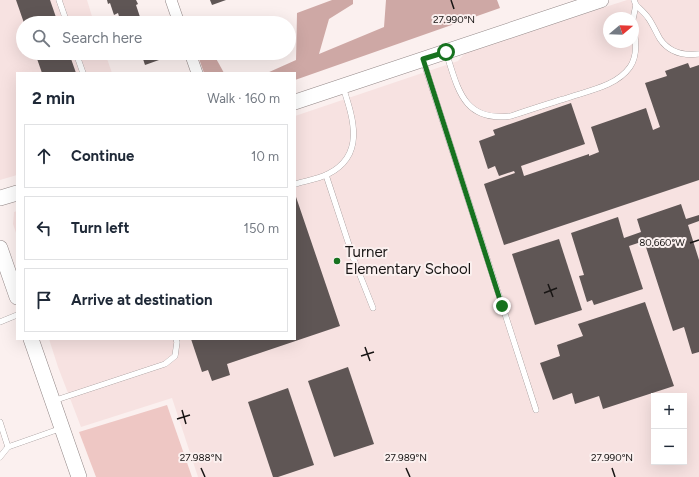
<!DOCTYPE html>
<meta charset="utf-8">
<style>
body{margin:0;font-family:Figtree,sans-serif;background:#f6f6f7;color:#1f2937}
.controls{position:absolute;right:12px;bottom:12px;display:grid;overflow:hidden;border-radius:0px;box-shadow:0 4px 16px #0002}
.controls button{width:36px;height:36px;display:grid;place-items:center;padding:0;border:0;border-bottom:1px solid #e0e1e3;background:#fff;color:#1f2937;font:20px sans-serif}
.compass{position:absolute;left:603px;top:12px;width:36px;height:36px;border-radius:50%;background:#fff;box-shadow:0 4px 16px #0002;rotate:71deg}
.stop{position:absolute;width:12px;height:12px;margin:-9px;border:3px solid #17721f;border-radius:50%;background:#fff}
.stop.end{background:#17721f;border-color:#fff;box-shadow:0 1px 4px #0008}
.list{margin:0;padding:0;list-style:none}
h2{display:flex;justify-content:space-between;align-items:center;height:52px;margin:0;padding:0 16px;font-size:17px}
h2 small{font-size:13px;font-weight:400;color:#747a83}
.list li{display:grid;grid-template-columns:26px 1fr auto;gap:12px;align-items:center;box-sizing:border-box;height:64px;margin:0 8px 8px;padding:0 8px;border:1px solid #e0e1e3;border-radius:0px}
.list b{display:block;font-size:15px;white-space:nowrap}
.list em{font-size:13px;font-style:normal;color:#747a83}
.icon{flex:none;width:22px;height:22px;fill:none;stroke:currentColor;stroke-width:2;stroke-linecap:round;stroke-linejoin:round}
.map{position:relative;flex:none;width:699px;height:477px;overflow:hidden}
.search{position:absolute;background:#fff;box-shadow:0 4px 16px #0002;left:16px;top:16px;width:280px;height:44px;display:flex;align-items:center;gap:10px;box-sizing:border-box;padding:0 14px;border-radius:22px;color:#747a83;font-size:15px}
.panel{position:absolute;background:#fff;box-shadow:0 4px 16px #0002;left:16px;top:72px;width:280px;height:268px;border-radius:0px}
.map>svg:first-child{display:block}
</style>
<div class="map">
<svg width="699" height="477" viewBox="0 0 699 477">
<rect width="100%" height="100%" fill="#fbf0ef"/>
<!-- built -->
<g fill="#f7e2e1" fill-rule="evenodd">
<path d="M0 0H87L94 23H23V53H105L112 73H17V175L0 180Z"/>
<path d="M627 0H699V477H198L172 398 81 427 58 367 49 339H295V116L458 61 466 52ZM609 18H633V42H609ZM654 396H684V462H654Z"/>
<path d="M17 211V236L13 224 14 212Z"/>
</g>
<!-- green -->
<path fill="#eec7c4" d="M167 405 192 477H96L79 432Z"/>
<!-- forest -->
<g fill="#cea8a5">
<path d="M332 0H353V4L329 19 319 54 384 27 386 0H497L500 8 295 80V73H267L296 60 297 13Z"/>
<path d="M197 53H213L224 73H204Z"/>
</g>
<!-- building -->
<g fill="#5f5655">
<path d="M16 0H50L58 23H24Z"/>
<path d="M107 0H136L138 4 136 5 140 17 121 23 118 13 114 15 110 3 108 4Z"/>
<path d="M210 0H226L212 5Z"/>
<path d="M35 53H69L76 73H42Z"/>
<path d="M141 53H156L159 60 145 65Z"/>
<path d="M688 63 690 68 699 65V180L504 245 484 184 515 173 514 171 499 176 495 166 488 169 479 141 495 135 493 130 571 103 585 144 521 166 524 176 589 154V156L599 152 591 127 646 108 653 130 660 127 645 83 667 76 665 71Z"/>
<path d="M295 194 340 326 227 364 230 375 212 381 208 370 202 372 191 339H295Z"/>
<path d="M681 204 686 219 699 215V221L688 225 699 260V352L692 354 684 327 673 331 644 241 629 246 643 289 594 305 592 300 587 302 579 276 584 275 571 233 618 217 624 238 641 232 637 219Z"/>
<path d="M559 239 582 310 535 325 512 254Z"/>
<path d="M645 302 674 386 603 409 599 396 575 404 572 393 553 400 540 363 560 356 557 345 583 336 578 324Z"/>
<path d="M348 367 374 444 334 457 308 381Z"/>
<path d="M288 388 314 465 278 477H273L248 402Z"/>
</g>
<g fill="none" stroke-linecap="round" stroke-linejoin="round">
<defs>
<g id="lane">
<path d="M59 0 67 23"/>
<path d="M636 5C640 9 645 13 649 19 653 25 656 32 660 39 669 52 683 56 699 54"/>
<path d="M633 19 636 5 634 0"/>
<path d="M446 52C458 89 463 122 511 116 529 110 547 104 564 99 586 91 616 87 630 67 639 54 635 36 633 22"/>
<path d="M76 53 83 73"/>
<path d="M423 60 536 410"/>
<path d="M326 175 354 260 373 308"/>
<path d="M295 184C305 181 318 179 328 174 366 155 353 118 343 87"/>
<path d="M0 322 17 315"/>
<path d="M53 401 165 364 175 356 177 342 176 339"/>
<path d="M0 422 8 447 62 428"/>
<path d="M0 457 8 447"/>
</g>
<g id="street">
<path d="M171 0 179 23"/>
<path d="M190 53 197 73"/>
</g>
<g id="secondary">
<path d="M295 102 601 0"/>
<path d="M0 198 17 193"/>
<path d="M0 248 17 297"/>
<path d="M31 339 79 477"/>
</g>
</defs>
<!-- lane casing -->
<use href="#lane" stroke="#928787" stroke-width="6"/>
<!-- street casing -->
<use href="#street" stroke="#928787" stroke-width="12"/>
<!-- secondary casing -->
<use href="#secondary" stroke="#928787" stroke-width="16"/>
<!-- lane -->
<use href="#lane" stroke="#fff" stroke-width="5.5"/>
<!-- street -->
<use href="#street" stroke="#fff" stroke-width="11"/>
<!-- secondary -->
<use href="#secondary" stroke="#fff" stroke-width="15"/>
</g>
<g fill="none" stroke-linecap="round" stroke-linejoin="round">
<!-- route -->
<path stroke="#17721f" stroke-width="5" d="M446 52 423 59 502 306"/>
</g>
<!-- ticks -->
<path fill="none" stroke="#181514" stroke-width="1.5" d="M451 0 454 9M690 243 699 240M548 284 553 297M544 293 557 288M365 347 370 361M361 356 374 352M182 410 186 424M177 419 190 415M201 468 205 477M406 468 410 477M612 468 615 477"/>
<!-- markers -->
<circle fill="#17721f" stroke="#fbf0ef" stroke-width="1.5" cx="337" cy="261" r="4"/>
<g text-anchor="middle" stroke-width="4" stroke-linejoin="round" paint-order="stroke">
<!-- poi labels -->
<g font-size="15" fill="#181514" stroke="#fbf0ef" text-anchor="start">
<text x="345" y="257">Turner<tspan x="345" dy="17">Elementary School</tspan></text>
</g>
</g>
<g font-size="10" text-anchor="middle" fill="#181514" stroke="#fbf0ef" stroke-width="4" stroke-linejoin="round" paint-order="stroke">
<text x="454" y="23">27.990°N</text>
<text x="662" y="246">80.660°W</text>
<text x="201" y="461">27.988°N</text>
<text x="406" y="461">27.989°N</text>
<text x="612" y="461">27.990°N</text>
</g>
</svg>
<div class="controls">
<button>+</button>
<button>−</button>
</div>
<svg class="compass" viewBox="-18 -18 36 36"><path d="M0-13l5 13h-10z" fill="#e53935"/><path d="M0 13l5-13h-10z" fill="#747a83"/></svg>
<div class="stop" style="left:446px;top:52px"></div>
<div class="stop end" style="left:502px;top:306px"></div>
<div class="search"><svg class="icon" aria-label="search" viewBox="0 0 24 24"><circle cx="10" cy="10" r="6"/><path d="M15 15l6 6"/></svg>Search here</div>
<section class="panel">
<h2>2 min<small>Walk · 160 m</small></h2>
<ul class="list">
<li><svg class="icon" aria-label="ahead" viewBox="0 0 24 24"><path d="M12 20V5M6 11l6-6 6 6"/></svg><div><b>Continue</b></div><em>10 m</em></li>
<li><svg class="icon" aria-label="left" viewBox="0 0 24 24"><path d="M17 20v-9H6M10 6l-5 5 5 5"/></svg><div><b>Turn left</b></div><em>150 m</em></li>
<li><svg class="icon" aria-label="arrive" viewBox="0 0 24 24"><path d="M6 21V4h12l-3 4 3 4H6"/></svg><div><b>Arrive at destination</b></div></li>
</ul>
</section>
</div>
